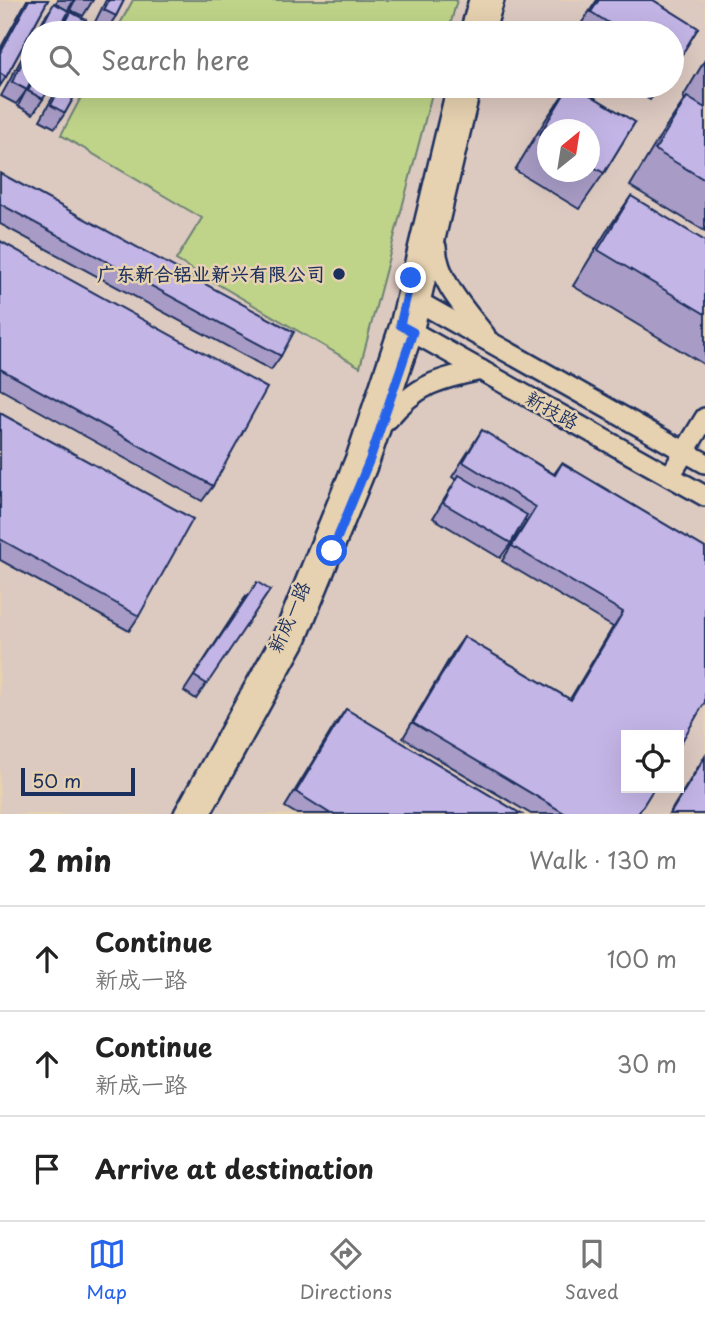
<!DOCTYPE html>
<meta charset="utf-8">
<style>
body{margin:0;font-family:"Playpen Sans","LXGW WenKai TC",sans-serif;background:#f2f2f2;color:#222}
.controls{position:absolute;right:21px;bottom:21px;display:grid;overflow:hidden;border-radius:0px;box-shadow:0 7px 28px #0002}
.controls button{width:63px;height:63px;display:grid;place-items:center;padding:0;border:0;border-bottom:2px solid #e0e0e0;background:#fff;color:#222;font:35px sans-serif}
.compass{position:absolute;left:537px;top:119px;width:63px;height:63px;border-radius:50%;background:#fff;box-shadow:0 7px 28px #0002;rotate:30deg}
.scale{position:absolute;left:21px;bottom:18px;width:114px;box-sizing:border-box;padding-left:7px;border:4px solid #1b2f5e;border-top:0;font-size:19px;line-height:24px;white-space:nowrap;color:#1b2f5e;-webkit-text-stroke:5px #e6d1b0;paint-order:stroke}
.stop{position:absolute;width:21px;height:21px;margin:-16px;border:5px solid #2563eb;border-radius:50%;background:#fff}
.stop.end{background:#2563eb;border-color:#fff;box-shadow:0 2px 7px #0008}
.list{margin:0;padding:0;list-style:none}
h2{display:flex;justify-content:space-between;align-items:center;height:91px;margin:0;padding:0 28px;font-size:30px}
h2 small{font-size:23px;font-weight:400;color:#767676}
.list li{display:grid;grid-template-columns:46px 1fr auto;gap:21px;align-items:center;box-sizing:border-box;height:105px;padding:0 28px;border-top:2px solid #e0e0e0}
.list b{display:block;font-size:26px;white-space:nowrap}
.list p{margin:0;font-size:23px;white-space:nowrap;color:#767676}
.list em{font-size:23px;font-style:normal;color:#767676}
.icon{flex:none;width:38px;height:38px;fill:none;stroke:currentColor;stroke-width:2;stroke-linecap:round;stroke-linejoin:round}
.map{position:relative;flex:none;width:705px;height:814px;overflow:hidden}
.search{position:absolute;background:#fff;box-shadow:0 7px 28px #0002;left:21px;right:21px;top:21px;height:77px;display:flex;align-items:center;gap:18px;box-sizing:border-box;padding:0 24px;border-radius:38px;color:#767676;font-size:26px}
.sheet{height:406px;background:#fff}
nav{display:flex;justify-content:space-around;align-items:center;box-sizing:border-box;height:98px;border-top:2px solid #e0e0e0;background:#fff;font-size:19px;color:#767676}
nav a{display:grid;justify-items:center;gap:4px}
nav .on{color:#2563eb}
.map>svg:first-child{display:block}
</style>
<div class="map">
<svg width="705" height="814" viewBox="0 0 705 814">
<rect width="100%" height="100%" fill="#e6d1b0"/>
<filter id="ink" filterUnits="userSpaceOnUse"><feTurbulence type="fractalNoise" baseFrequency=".0143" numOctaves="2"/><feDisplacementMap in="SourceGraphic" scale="14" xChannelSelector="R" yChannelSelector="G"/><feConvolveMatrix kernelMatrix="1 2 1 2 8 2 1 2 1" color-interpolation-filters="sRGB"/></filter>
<g filter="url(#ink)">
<!-- built -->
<path fill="#dcc9c0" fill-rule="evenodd" d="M0 0H705V814H0ZM33 33H672V86H33ZM548 130H590V172H548ZM626 735H679V788H626Z"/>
<!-- green -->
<g fill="#bfd489" stroke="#6d8274" stroke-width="2">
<path d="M133 0H457L448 33H115Z"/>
<path d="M87 86H434L360 367 176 260 202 218 61 135Z"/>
</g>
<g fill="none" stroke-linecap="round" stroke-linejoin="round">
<defs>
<g id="minor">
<path d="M470 33 479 0"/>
<path d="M484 33 494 0"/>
<path d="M436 247C438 281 465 309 485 335"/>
<path d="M410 297 705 463"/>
<path d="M404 327 705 496"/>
<path d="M388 419C417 384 439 379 481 370"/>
<path d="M670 476 705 418"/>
<path d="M184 814 285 632 357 455 400 325 457 86"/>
<path d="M200 814 297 638 370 459 413 332 471 86"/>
</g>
</defs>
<!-- minor casing -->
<use href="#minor" stroke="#1b2f5e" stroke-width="24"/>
<!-- minor -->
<use href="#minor" stroke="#e6d1b0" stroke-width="19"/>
</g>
<!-- wall -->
<g fill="#a89cc6" stroke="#1b2f5e" stroke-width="2" fill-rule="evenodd">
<path d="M27 0H48L6 77 0 86V49Z"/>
<path d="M58 0H74L68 10 57 33H36L44 18Z"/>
<path d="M75 0H93L83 16 70 10Z"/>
<path d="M106 0H124L116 16 106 31 94 24Z"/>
<path d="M597 0H653L698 28 672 70V33H575Z"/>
<path d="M71 12 79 33H57Z"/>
<path d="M33 38V77L27 90 16 104 1 96Z"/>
<path d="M705 60V231L630 186 662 133 685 99 683 97Z"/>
<path d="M33 77V86L43 99 33 114 18 106Z"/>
<path d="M59 86H80L65 113 55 128 40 120Z"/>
<path d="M569 86H575L635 122 604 173 579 209 515 170 546 119ZM548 130H590V172H548Z"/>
<path d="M627 86H661L650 100Z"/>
<path d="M0 173 281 356 271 370 0 224Z"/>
<path d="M631 196 705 241V365L573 286 606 232Z"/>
<path d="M0 241 213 486 202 501 0 389Z"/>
<path d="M0 413 139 616 129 631 0 560Z"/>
<path d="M482 430 554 474 562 463 705 548 638 814H531L403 738 454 651 464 637 570 699 613 627 502 561 526 522 524 520 511 543 500 558 433 518 456 480 452 477Z"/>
<path d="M270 590 196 699 184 691 246 596Z"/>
<path d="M346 709 521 814H297L285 807 336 723Z"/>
<path d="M705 756V814H669Z"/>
</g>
<!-- building -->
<g fill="#c3b5e6" stroke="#1b2f5e" stroke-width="2">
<path d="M29 0H48L6 77 0 73V53Z"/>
<path d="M109 0H124L116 16 104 10Z"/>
<path d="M599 0H653L698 28 676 64 672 62V33H625L591 12Z"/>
<path d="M54 3 69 11 57 33H38Z"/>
<path d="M71 12 86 20 79 33H60Z"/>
<path d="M93 26 107 33H89Z"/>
<path d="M33 42V77L27 90 12 82Z"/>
<path d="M33 82V86H51L43 99 28 91Z"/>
<path d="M61 86H80L65 113 51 105Z"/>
<path d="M569 86H575L635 122 604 173 590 165V130H548V139L540 134Z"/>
<path d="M687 97 705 108V180L655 150Z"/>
<path d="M0 173 294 332 281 356 0 204Z"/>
<path d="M631 196 705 241V314L598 250Z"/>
<path d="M0 241 267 388 213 486 0 369Z"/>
<path d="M0 413 193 519 139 616 0 539Z"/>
<path d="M482 430 555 475 562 463 705 548V702L679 746V735H626V788H654L638 814H566L413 723 464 637 571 700 623 612 512 546 536 507 463 462Z"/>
<path d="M459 475 527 515 511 543 443 503Z"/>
<path d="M257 582 270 590 207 684 194 676Z"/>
<path d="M346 709 521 814H331L296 792Z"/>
<path d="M705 757V814H670Z"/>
</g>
</g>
<g fill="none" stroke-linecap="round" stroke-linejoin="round" filter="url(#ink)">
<!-- route -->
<path stroke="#2563eb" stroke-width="9" d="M332 551 370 459 413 332 400 325 411 278"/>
</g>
<!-- markers -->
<circle fill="#1b2f5e" stroke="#e6d1b0" stroke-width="2.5" cx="339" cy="274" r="7"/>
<g text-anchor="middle" stroke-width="5" stroke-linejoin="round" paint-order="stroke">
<!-- poi labels -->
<g font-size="19" font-weight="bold" fill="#1b2f5e" stroke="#e6d1b0" text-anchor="end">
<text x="325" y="281">广东新合铝业新兴有限公司</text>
</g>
<!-- street labels -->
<g font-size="19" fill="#1b2f5e" stroke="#e6d1b0">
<text transform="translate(552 410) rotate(29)" y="7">新技路</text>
<text transform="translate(289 617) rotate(-66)" y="7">新成一路</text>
</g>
</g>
</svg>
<div class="controls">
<button><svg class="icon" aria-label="locate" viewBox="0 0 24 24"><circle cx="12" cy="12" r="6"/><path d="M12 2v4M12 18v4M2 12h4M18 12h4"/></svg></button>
</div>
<svg class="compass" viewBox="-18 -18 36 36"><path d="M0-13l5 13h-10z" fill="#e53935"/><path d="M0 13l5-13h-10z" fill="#767676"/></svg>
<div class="scale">50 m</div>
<div class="stop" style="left:332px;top:551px"></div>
<div class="stop end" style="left:411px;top:278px"></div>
<div class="search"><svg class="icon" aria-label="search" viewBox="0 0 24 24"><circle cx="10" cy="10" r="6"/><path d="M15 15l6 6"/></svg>Search here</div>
</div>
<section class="sheet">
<h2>2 min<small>Walk · 130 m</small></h2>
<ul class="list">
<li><svg class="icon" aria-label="ahead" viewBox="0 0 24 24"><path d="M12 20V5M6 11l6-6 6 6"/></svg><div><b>Continue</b><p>新成一路</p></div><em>100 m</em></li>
<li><svg class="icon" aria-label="ahead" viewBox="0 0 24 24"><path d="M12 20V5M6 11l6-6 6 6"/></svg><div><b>Continue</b><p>新成一路</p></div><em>30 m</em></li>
<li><svg class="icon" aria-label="arrive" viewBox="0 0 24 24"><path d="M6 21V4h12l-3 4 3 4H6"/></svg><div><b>Arrive at destination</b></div></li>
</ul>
</section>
<nav>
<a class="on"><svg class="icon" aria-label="map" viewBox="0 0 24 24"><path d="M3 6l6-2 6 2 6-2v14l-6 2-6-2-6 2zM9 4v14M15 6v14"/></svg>Map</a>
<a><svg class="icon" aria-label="directions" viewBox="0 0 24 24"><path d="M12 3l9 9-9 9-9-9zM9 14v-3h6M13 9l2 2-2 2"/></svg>Directions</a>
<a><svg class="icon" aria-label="saved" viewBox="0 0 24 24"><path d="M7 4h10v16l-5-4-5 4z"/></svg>Saved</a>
</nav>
